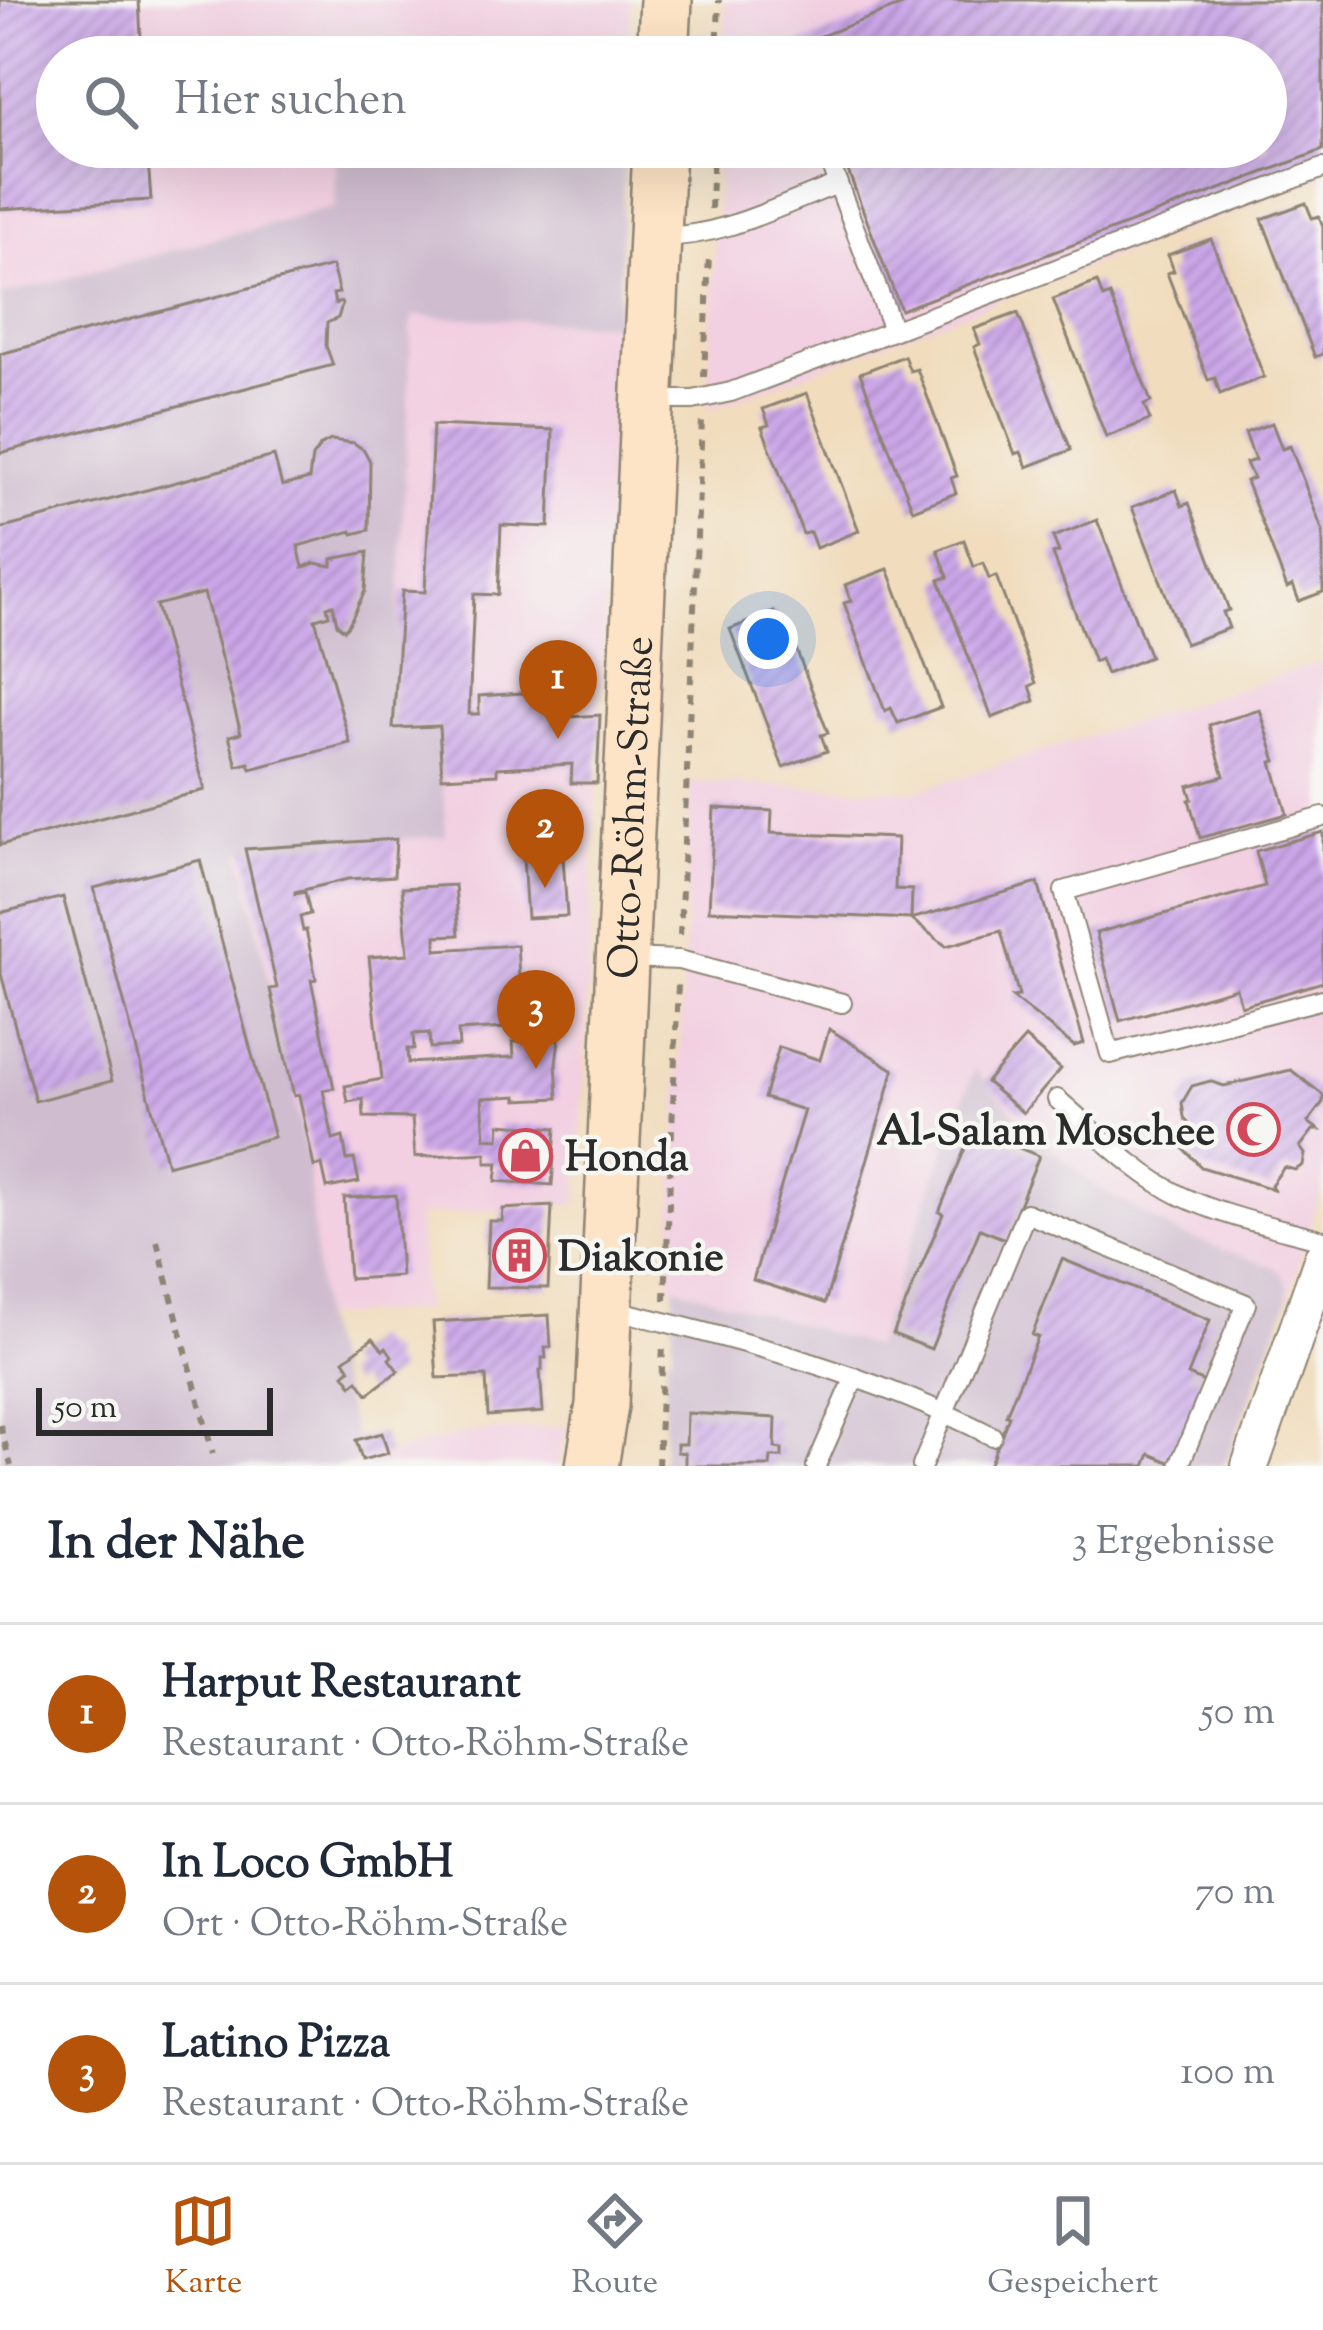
<!DOCTYPE html>
<html lang="de">
<meta charset="utf-8">
<style>
body{margin:0;font-family:"Sorts Mill Goudy",serif;background:#f2f2f3;color:#1f2937}
.scale{position:absolute;left:36px;bottom:30px;width:237px;box-sizing:border-box;padding-left:12px;border:6px solid #2b2b2b;border-top:0;font-size:33px;line-height:42px;white-space:nowrap;color:#2b2b2b;-webkit-text-stroke:9px #f6f6f2;paint-order:stroke}
.you{position:absolute;left:768px;top:639px;width:42px;height:42px;margin:-30px;border:9px solid #fff;border-radius:50%;background:#1a73e8;box-shadow:0 0 0 18px #1a73e833}
.badge{display:grid;place-items:center;width:78px;height:78px;border-radius:50%;background:#b45309;color:#fff;font-size:39px;font-weight:700}
.pin{position:absolute;translate:-50% -99px;filter:drop-shadow(0 3px 6px #0008)}
.pin::after{content:'';position:absolute;top:63px;width:42px;height:36px;background:inherit;clip-path:polygon(0 0,100% 0,50% 100%)}
.list{margin:0;padding:0;list-style:none}
h2{display:flex;justify-content:space-between;align-items:center;height:156px;margin:0;padding:0 48px;font-size:51px}
h2 small{font-size:39px;font-weight:400;color:#747a83}
.list li{display:grid;grid-template-columns:78px 1fr auto;gap:36px;align-items:center;box-sizing:border-box;height:180px;padding:0 48px;border-top:3px solid #e0e1e3}
.list b{display:block;font-size:45px;white-space:nowrap}
.list p{margin:0;font-size:39px;white-space:nowrap;color:#747a83}
.list em{font-size:39px;font-style:normal;color:#747a83}
.icon{flex:none;width:66px;height:66px;fill:none;stroke:currentColor;stroke-width:2;stroke-linecap:round;stroke-linejoin:round}
.map{position:relative;flex:none;width:1323px;height:1466px;overflow:hidden}
.search{position:absolute;background:#fff;box-shadow:0 12px 48px #0002;left:36px;right:36px;top:36px;height:132px;display:flex;align-items:center;gap:30px;box-sizing:border-box;padding:0 42px;border-radius:66px;color:#747a83;font-size:45px}
.sheet{height:696px;background:#fff}
nav{display:flex;justify-content:space-around;align-items:center;box-sizing:border-box;height:168px;border-top:3px solid #e0e1e3;background:#fff;font-size:33px;color:#747a83}
nav a{display:grid;justify-items:center;gap:6px}
nav .on{color:#b45309}
.map>svg:first-child{display:block}
</style>
<div class="map">
<svg width="1323" height="1466" viewBox="0 0 1323 1466">
<defs>
<pattern id="building-hatch" width="6" height="6" patternUnits="userSpaceOnUse" patternTransform="scale(3)"><rect width="6" height="6" fill="#cca7e9"/><path d="M-1 1l2-2M0 6l6-6M5 7l2-2" fill="none" stroke="#a688bd"/></pattern>
</defs>
<rect width="100%" height="100%" fill="#f6f6f2"/>
<filter id="ink" filterUnits="userSpaceOnUse"><feTurbulence type="fractalNoise" baseFrequency=".00833" numOctaves="2"/><feDisplacementMap in="SourceGraphic" scale="24" xChannelSelector="R" yChannelSelector="G"/><feConvolveMatrix kernelMatrix="1 2 1 2 8 2 1 2 1" color-interpolation-filters="sRGB"/></filter>
<filter id="wash" filterUnits="userSpaceOnUse"><feTurbulence type="fractalNoise" baseFrequency=".004" numOctaves="4" result="noise"/><feDisplacementMap in="SourceGraphic" scale="48" xChannelSelector="R" yChannelSelector="G"/><feGaussianBlur stdDeviation="2.7" result="paint"/><feColorMatrix in="noise" values="0 0 0 0 0 0 0 0 0 0 0 0 0 0 0 0 0 1.4 0 .05"/><feComposite in="paint" operator="in"/></filter>
<g filter="url(#wash)">
<rect width="100%" height="100%" fill="#f1ddbe"/>
<!-- built -->
<g fill="#f2cfe1">
<path d="M0 0H631L629 57H57V147H625L624 167 338 155 335 207 0 296Z"/>
<path d="M725 0H1323V177L707 411 719 147H1266V57H723Z"/>
<path d="M412 315 617 324 578 1204 418 1215 424 1310 320 1317 308 1161 240 849 393 728Z"/>
<path d="M1323 662V1183L1288 1300V1285L1284 1276 1274 1267 1179 1234 1097 1187 1039 1139 975 1070 874 1347 670 1285 691 782 916 791Z"/>
<path d="M567 1426 557 1466H339L472 1432Z"/>
</g>
<!-- industrial -->
<g fill="#cfbdcf">
<path d="M337 155 624 167 617 324 412 316 394 728 439 726 446 836 240 850 308 1161 320 1317 362 1460 339 1466H0V296L335 207Z"/>
<path d="M974 1069 1039 1139 1097 1187 1179 1234 1274 1267 1284 1276 1288 1285V1300L1224 1466H662L667 1356 672 1355 674 1286 874 1347Z"/>
</g>
<g id="blocks">
<!-- building -->
<g fill="url(#building-hatch)">
<path d="M0 0H139L142 57H57V147H147L151 200 0 209Z"/>
<path d="M915 0H1323V150L901 310 839 147H1266V57H805L800 44Z"/>
<path d="M1306 203 1312 218 1319 216 1323 227V354L1315 357 1262 219Z"/>
<path d="M1211 239 1264 377 1220 394 1215 378 1208 380 1167 273 1174 271 1168 255Z"/>
<path d="M332 266 339 293 333 294 335 304 341 302 342 305 338 318 327 323 326 346 333 365 0 453V354Z"/>
<path d="M1097 282 1103 298 1110 295 1151 402 1144 405 1150 420 1106 437 1053 299Z"/>
<path d="M1018 313 1071 450 1027 467 1021 452 1015 454 974 347 980 344 974 329Z"/>
<path d="M904 356 910 371 917 369 957 476 951 478 956 493 913 510 860 373Z"/>
<path d="M807 393 859 531 816 548 810 532 803 534 762 427 769 425 763 409Z"/>
<path d="M1272 423 1282 449 1290 446 1323 532V592L1299 601 1293 585 1287 588 1246 481 1253 478 1246 463 1255 460 1245 433Z"/>
<path d="M433 425 553 430 549 527 501 525 498 595 474 594 469 714H479V696L550 691 551 671 574 672 569 717 600 715 597 783H571L572 764 497 768V774L442 777 439 726 393 728 402 591 425 592Z"/>
<path d="M331 440 354 443 364 450 370 461 369 530 353 534 352 531 298 546 303 567 315 563 332 566V559L368 552 365 591 349 624 344 630 337 624 333 605 327 607 329 615 315 619 350 743 251 769 249 763 237 766 229 736 241 733 204 593 156 605 205 790 0 845V529L274 456 282 486 309 479 312 457 321 445Z"/>
<path d="M1176 490 1182 506 1189 503 1229 610 1223 612 1229 628 1185 644 1132 507Z"/>
<path d="M1097 520 1150 657 1106 674 1100 659 1094 662 1053 554 1059 552 1053 537Z"/>
<path d="M964 540 974 567 983 563 989 579 996 576 1036 683 1030 686 1035 701 992 718 939 580 948 577 938 550Z"/>
<path d="M888 569 941 707 898 723 891 708 885 711 844 603 851 601 845 585Z"/>
<path d="M774 612 780 628 787 625 828 733 821 735 827 751 783 767 730 629Z"/>
<path d="M1260 710 1276 761 1272 762 1287 814 1200 838 1189 800 1192 799 1188 786 1224 776 1209 725Z"/>
<path d="M714 808 772 811 771 833 897 838 895 889 912 890 911 919 1038 883 1084 1043 1074 1046 1012 997 1019 996 1001 931 946 946 911 919 709 910Z"/>
<path d="M1323 832V982L1241 1006 1236 988 1120 1021 1096 933 1265 886 1256 851Z"/>
<path d="M396 839 394 876 348 879 295 892V894L305 892 310 914 300 917 303 931 306 930 316 979 311 980 334 1088 323 1090 333 1140 343 1137 347 1160 354 1159 359 1182 327 1188 322 1165 314 1167 299 1095 294 1096 270 989 277 988 245 849Z"/>
<path d="M563 857 567 916 527 918 523 859Z"/>
<path d="M200 860 274 1137 167 1165 94 888Z"/>
<path d="M455 885 459 935 436 936V950L517 945 522 1027 458 1031 459 1046 430 1048 429 1033 413 1034 414 1049H407L408 1063 514 1057 513 1042 559 1039 556 1063 558 1098 517 1100V1096L482 1098 485 1138 499 1139 500 1124 556 1128 552 1185 496 1181 498 1163H486V1153L415 1157 412 1118 364 1117 363 1099 348 1102 345 1086 382 1079 369 957 408 954 402 888Z"/>
<path d="M63 897 112 1081 35 1101 0 970V913Z"/>
<path d="M829 1029 894 1070 825 1303 753 1280 804 1110 764 1098 779 1047 820 1060Z"/>
<path d="M1025 1038 1061 1069 1023 1113 986 1082Z"/>
<path d="M1291 1070 1323 1095V1102L1308 1122 1319 1130H1313L1300 1147 1305 1154 1303 1165 1295 1170 1284 1167 1271 1185 1273 1189 1201 1167 1180 1145 1192 1129 1184 1117 1182 1103 1192 1086 1210 1081 1224 1086Z"/>
<path d="M973 1129 1039 1156 1005 1239 980 1229 931 1349 893 1334 943 1214 939 1212Z"/>
<path d="M396 1195 401 1276 349 1279 344 1198Z"/>
<path d="M552 1206 548 1288 486 1287 489 1221H502L503 1209Z"/>
<path d="M1062 1259 1210 1320 1188 1375 1209 1384 1176 1465 1150 1454 1145 1466H989L1009 1416 1006 1415 1038 1337 1032 1335Z"/>
<path d="M549 1315 551 1347 545 1348 546 1358H542V1370H540L543 1412 488 1416 486 1376 437 1378 433 1322Z"/>
<path d="M373 1338 383 1350 386 1347 392 1356 389 1359 398 1371 368 1394 358 1380 352 1385 344 1374 350 1369 344 1360Z"/>
<path d="M687 1413 776 1418 775 1448 782 1449V1457H771L770 1466H685V1453L677 1452V1444H686Z"/>
<path d="M382 1433 388 1453 362 1460 356 1440Z"/>
</g>
</g>
</g>
<g filter="url(#ink)">
<use href="#blocks" fill-opacity="0" stroke="#8e8474" stroke-width="3"/>
<g fill="none" stroke-linecap="round" stroke-linejoin="round">
<defs>
<g id="lane">
<path d="M824 147 893 330"/>
<path d="M660 236C719 239 783 204 838 184"/>
<path d="M650 400H693L731 392 1323 168"/>
<path d="M1323 817 1064 891 1110 1054 1323 999"/>
<path d="M627 958 679 960 842 1003"/>
<path d="M1057 1099C1097 1133 1135 1173 1181 1196 1225 1217 1276 1227 1323 1240"/>
<path d="M611 1309C741 1340 874 1375 992 1436"/>
<path d="M816 1466 855 1377"/>
<path d="M922 1466 1026 1213 1246 1304 1179 1466"/>
</g>
<path id="street" d="M1250 1466 1323 1257"/>
<g id="secondary">
<path d="M663 57 666 0"/>
<path id="s1" d="M592 1466 602 1405 659 147"/>
</g>
</defs>
<!-- lane casing -->
<use href="#lane" stroke="#8e8474" stroke-width="22"/>
<!-- street casing -->
<use href="#street" stroke="#8e8474" stroke-width="40"/>
<!-- secondary casing -->
<use href="#secondary" stroke="#8e8474" stroke-width="56"/>
<!-- path -->
<g stroke="#8e8474" stroke-width="6" stroke-dasharray="9 9" stroke-linecap="butt">
<path d="M717 57 719 0"/>
<path d="M711 209 713 147"/>
<path d="M704 377 709 253"/>
<path d="M680 935 702 420"/>
<path d="M157 1241 213 1454"/>
<path d="M665 1300 678 984"/>
<path d="M0 1425 11 1466"/>
<path d="M658 1466 663 1344"/>
</g>
<!-- lane -->
<use href="#lane" stroke="#fff" stroke-width="18"/>
<!-- street -->
<use href="#street" stroke="#fff" stroke-width="36"/>
<!-- secondary -->
<use href="#secondary" stroke="#fee4c6" stroke-width="51"/>
</g>
</g>
<!-- icons -->
<defs>
<symbol id="mosque-ring" viewBox="-11 -11 22 22"><circle r="9.5" fill="#f6f6f2" stroke="#d1495b" stroke-width="1.5"/><path d="M3.5-4.9A6 6 0 1 0 3.5 4.9A5 5 0 1 1 3.5-4.9Z" fill="#d1495b"/></symbol>
<symbol id="shop-ring" viewBox="-11 -11 22 22"><circle r="9.5" fill="#f6f6f2" stroke="#d1495b" stroke-width="1.5"/><path d="M-5-2.5h2.3a2.7 3.5 0 0 1 5.4 0H5L5.5 6h-11ZM-1.5-2.5h3a1.5 2.3 0 0 0-3 0Z" fill="#d1495b"/></symbol>
<symbol id="building-ring" viewBox="-11 -11 22 22"><circle r="9.5" fill="#f6f6f2" stroke="#d1495b" stroke-width="1.5"/><path d="M-4-6H4V6H1V3H-1V6H-4ZM-2.5-4.3h1.7v1.8h-1.7ZM.8-4.3h1.7v1.8H.8ZM-2.5-1h1.7V.8h-1.7ZM.8-1h1.7V.8H.8Z" fill="#d1495b"/></symbol>
</defs>
<g fill-rule="evenodd">
<use href="#mosque-ring" x="1224" y="1100" width="59" height="59"/>
<use href="#shop-ring" x="496" y="1126" width="59" height="59"/>
<use href="#building-ring" x="490" y="1226" width="59" height="59"/>
</g>
<g text-anchor="middle" stroke-width="9" stroke-linejoin="round" paint-order="stroke">
<!-- street labels -->
<g font-size="42" fill="#2b2b2b" stroke="#f6f6f2">
<text dy="15" stroke="none"><textPath href="#s1" startOffset="660">Otto-Röhm-Straße</textPath></text>
</g>
<!-- poi labels -->
<g font-size="42" font-weight="bold" fill="#2b2b2b" stroke="#f6f6f2" text-anchor="start">
<text x="1215" y="1144" text-anchor="end">Al-Salam Moschee</text>
<text x="565" y="1170">Honda</text>
<text x="558" y="1270">Diakonie</text>
</g>
</g>
</svg>
<div class="scale">50 m</div>
<div class="you"></div>
<div class="pin badge" style="left:558px;top:739px">1</div>
<div class="pin badge" style="left:545px;top:888px">2</div>
<div class="pin badge" style="left:536px;top:1069px">3</div>
<div class="search"><svg class="icon" aria-label="search" viewBox="0 0 24 24"><circle cx="10" cy="10" r="6"/><path d="M15 15l6 6"/></svg>Hier suchen</div>
</div>
<section class="sheet">
<h2>In der Nähe<small>3 Ergebnisse</small></h2>
<ul class="list">
<li><span class="badge">1</span><div><b>Harput Restaurant</b><p>Restaurant · Otto-Röhm-Straße</p></div><em>50 m</em></li>
<li><span class="badge">2</span><div><b>In Loco GmbH</b><p>Ort · Otto-Röhm-Straße</p></div><em>70 m</em></li>
<li><span class="badge">3</span><div><b>Latino Pizza</b><p>Restaurant · Otto-Röhm-Straße</p></div><em>100 m</em></li>
</ul>
</section>
<nav>
<a class="on"><svg class="icon" aria-label="map" viewBox="0 0 24 24"><path d="M3 6l6-2 6 2 6-2v14l-6 2-6-2-6 2zM9 4v14M15 6v14"/></svg>Karte</a>
<a><svg class="icon" aria-label="directions" viewBox="0 0 24 24"><path d="M12 3l9 9-9 9-9-9zM9 14v-3h6M13 9l2 2-2 2"/></svg>Route</a>
<a><svg class="icon" aria-label="saved" viewBox="0 0 24 24"><path d="M7 4h10v16l-5-4-5 4z"/></svg>Gespeichert</a>
</nav>
